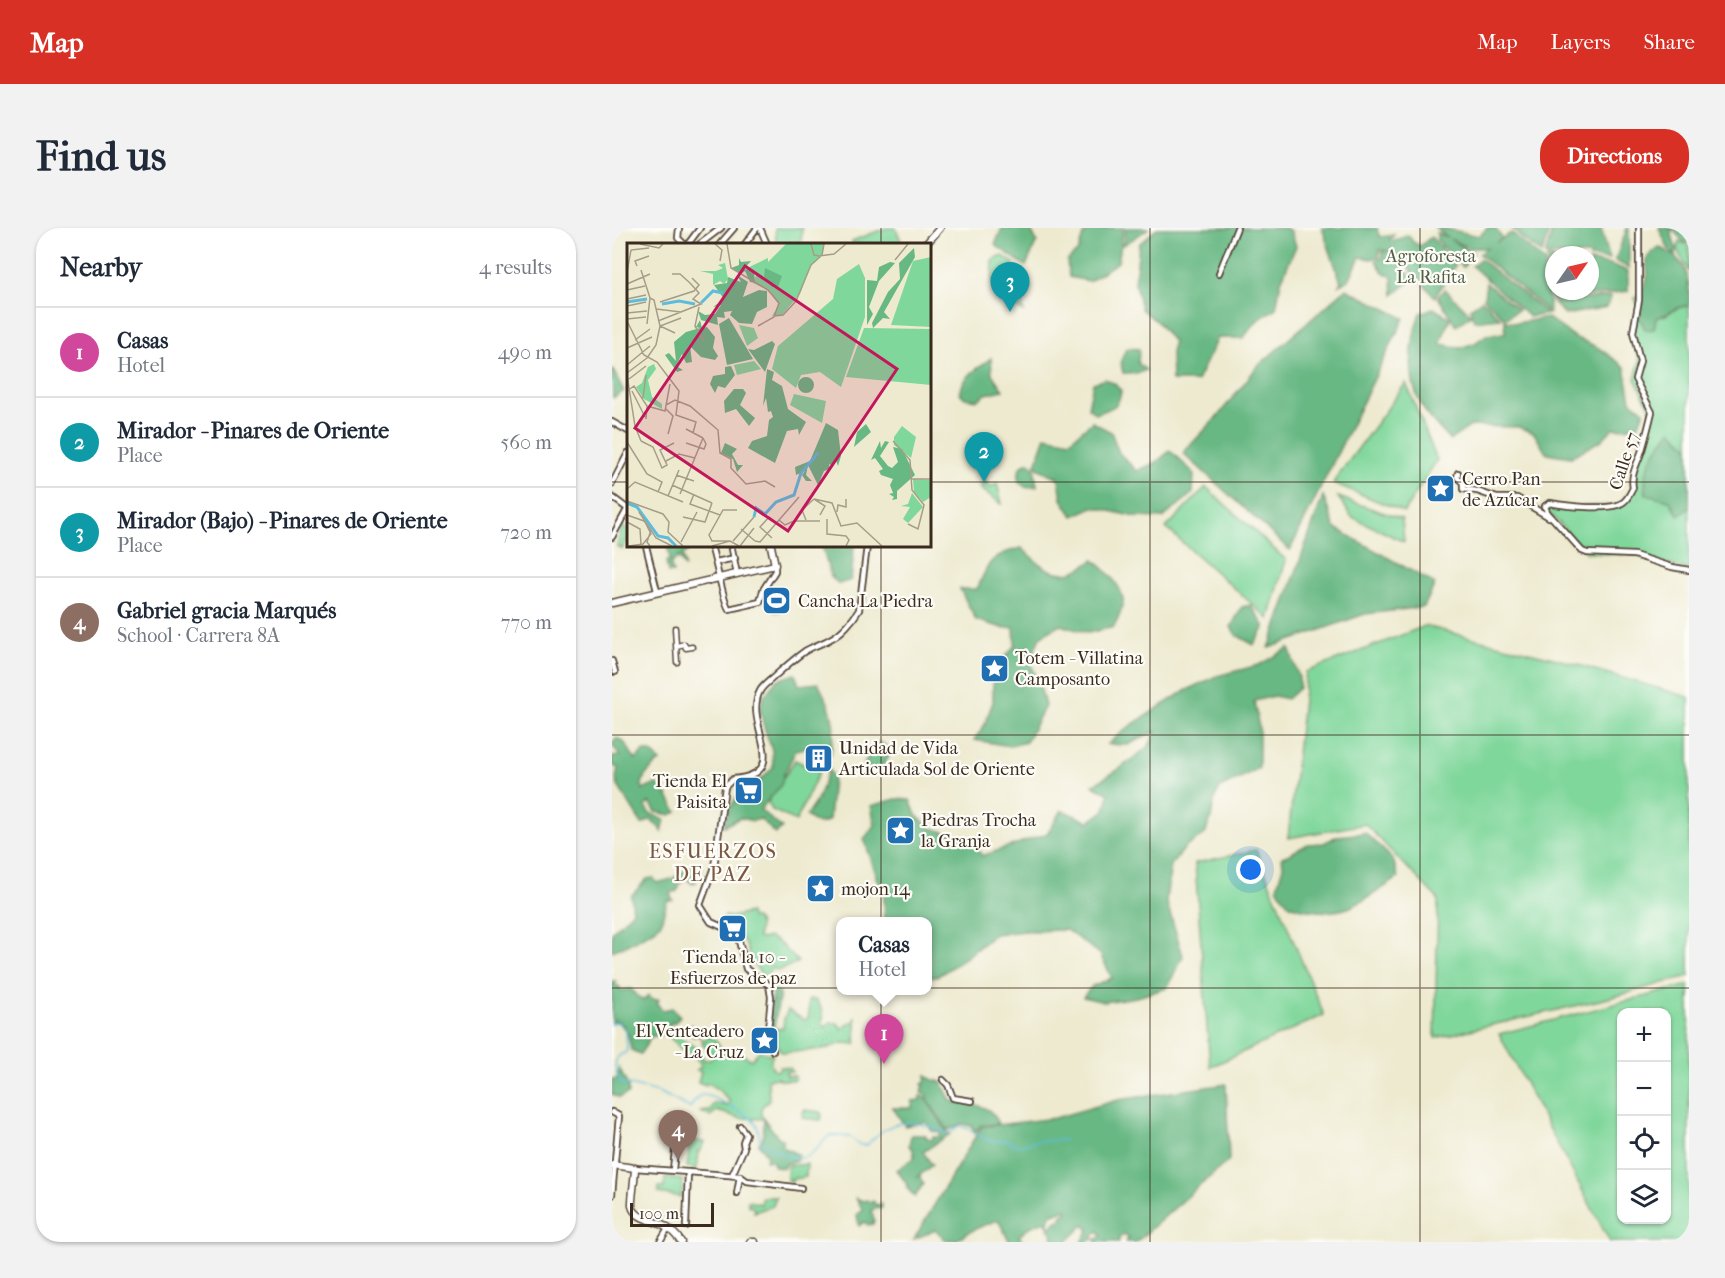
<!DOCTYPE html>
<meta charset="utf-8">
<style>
body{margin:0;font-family:"IM FELL French Canon",serif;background:#f2f2f3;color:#1f2937}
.controls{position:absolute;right:18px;bottom:18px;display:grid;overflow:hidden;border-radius:12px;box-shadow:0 2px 4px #0004}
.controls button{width:54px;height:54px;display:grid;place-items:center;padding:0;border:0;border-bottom:2px solid #e0e1e3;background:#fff;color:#1f2937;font:30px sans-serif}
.compass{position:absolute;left:933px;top:18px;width:54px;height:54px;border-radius:50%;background:#fff;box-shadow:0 2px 4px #0004;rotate:56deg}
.scale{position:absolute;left:18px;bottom:15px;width:84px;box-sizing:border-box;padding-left:6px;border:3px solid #3b2a1e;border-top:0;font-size:16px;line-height:21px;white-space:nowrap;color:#3b2a1e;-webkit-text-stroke:4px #fdfcf7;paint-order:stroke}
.you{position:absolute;left:639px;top:642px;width:21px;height:21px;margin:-15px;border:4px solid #fff;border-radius:50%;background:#1a73e8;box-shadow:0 0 0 9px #1a73e833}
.badge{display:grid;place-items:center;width:39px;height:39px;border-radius:50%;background:#d93025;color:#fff;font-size:20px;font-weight:700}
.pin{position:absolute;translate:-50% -50px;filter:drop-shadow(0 2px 3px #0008)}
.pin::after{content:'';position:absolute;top:32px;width:21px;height:18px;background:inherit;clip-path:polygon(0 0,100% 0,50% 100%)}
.popup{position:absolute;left:224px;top:689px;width:96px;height:78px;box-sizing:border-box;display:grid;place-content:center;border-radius:12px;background:#fff;filter:drop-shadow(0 2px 4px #0005);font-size:20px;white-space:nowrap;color:#747a83}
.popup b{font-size:22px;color:#1f2937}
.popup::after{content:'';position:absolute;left:50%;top:100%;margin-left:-12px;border:12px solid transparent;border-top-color:#fff}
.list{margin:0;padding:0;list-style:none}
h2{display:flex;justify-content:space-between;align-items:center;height:78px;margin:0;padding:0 24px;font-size:26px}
h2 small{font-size:20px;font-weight:400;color:#747a83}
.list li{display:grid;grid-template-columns:39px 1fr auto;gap:18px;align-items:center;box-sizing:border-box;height:90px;padding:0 24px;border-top:2px solid #e0e1e3}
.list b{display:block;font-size:22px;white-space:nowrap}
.list p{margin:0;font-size:20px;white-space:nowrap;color:#747a83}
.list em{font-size:20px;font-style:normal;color:#747a83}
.icon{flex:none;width:33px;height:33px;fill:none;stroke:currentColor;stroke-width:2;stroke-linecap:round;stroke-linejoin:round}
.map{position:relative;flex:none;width:1077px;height:1014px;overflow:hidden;border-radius:24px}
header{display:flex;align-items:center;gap:36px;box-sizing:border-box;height:84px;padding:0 30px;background:#d93025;color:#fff}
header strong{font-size:28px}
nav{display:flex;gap:33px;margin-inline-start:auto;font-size:21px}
.intro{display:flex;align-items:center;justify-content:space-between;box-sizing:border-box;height:144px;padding:0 36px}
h1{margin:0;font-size:42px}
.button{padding:15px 27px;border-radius:24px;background:#d93025;color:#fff;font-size:21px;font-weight:700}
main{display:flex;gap:36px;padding:0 36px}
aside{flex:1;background:#fff;border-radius:24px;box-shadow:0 2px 4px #0004}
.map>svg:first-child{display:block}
</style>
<header>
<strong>Map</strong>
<nav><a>Map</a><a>Layers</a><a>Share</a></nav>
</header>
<div class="intro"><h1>Find us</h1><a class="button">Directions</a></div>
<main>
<aside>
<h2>Nearby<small>4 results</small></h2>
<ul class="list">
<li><span class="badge" style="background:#d1479c">1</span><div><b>Casas</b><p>Hotel</p></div><em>490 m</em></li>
<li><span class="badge" style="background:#0f9aa8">2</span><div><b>Mirador - Pinares de Oriente</b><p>Place</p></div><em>560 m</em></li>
<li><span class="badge" style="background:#0f9aa8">3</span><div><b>Mirador (Bajo) - Pinares de Oriente</b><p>Place</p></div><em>720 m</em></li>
<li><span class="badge" style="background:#8d6e63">4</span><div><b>Gabriel gracia Marqués</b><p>School · Carrera 8A</p></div><em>770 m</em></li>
</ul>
</aside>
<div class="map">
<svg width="1077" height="1014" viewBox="0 0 1077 1014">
<rect width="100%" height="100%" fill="#fdfcf7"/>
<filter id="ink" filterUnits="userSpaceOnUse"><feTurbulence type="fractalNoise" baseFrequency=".0167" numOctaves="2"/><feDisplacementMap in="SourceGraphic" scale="12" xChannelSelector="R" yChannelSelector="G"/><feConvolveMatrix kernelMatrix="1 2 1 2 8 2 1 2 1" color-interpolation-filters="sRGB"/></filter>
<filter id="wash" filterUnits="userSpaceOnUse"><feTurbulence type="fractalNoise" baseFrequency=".008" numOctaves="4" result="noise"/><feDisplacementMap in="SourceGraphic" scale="24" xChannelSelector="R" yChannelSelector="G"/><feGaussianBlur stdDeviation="1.35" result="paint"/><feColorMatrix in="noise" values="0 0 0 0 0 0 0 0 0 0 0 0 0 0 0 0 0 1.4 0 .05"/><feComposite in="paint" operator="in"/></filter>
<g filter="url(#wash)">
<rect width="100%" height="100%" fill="#eeead0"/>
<!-- green -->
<g fill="#80d79b" stroke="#5e805c" stroke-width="1.5" fill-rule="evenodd">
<path d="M163 0H190L189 16H164Z"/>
<path d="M274 0H284L290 16H241L240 13Z"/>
<path d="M1067 13 1077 18V44L1065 22Z"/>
<path d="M391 28 402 35 401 38 415 50 416 57 419 60 408 67 412 84 396 75 380 55 381 32Z"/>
<path d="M1069 77 1077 78V342L1022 327 975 325 935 283 934 276 959 279 1007 277 1021 260 1020 253 1040 184 1023 151 1028 133 1021 104 1024 89 1026 88 1034 102 1044 90 1054 87Z"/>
<path d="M794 155 825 232 792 284 721 255Z"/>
<path d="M372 233 374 237 373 253 379 259 385 255 390 276 369 261 372 245 368 234Z"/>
<path d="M594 259 674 332 657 391 554 300Z"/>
<path d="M726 269 790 291 792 314 740 289Z"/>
<path d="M10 298 16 300V310L11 321 5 318Z"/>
<path d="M167 363 172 382 163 384 159 365Z"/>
<path d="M813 398 945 431 1077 469V748L1001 769 823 810 826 671 753 596 676 610 694 444Z"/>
<path d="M183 532 207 544 184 593 160 582 156 574Z"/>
<path d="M644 622 712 787 598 839 583 635Z"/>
<path d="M138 685 139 690H144L147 697 146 710 150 711 156 709 165 713 186 734 166 743 161 740 152 749 139 733 134 718 127 706 118 700 111 692 113 688 119 689Z"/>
<path d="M1077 757V1014H998L887 806ZM1010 784H1054V992H1010Z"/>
<path d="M197 771 205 772 211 784V798H215L218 795H226L230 801 237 795H241L244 790V816L231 815 213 821 171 825C163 820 165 809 164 801L171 800 172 791 176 782 192 792 195 791 197 787Z"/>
<path d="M79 797 89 803 87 808 93 813 97 808 104 813 113 826 117 823 123 825 125 821 139 832 147 823 161 827C157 834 158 838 163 843L168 842V839L178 840 180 844H174L175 848H183V852H167V850L156 851 157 872 149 880V886L152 891 128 890 105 883 98 888 89 884 98 883 102 875 116 878 118 874C112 865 105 861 96 855L94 857 86 854 89 843 85 842 90 836 75 822 71 823 53 804 55 801 85 820 92 832 98 831 102 827 90 816 91 812 84 806 82 809 69 800 77 801Z"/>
<path d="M192 882 208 884 210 887 209 892 190 890Z"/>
<path d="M78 912 93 914 88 924 84 923 87 924 85 941 75 939Z"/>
<path d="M195 936 194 949 181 951 180 954 175 951 176 938Z"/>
<path d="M53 950 71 952 69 969 46 965V959L52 960Z"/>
<path d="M152 969H164L161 978 142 984 143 981 136 977V973L149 976V971Z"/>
</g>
<!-- forest -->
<g fill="#68b883" stroke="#527150" stroke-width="1.5">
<path d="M390 0H417L425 13 414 38 383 17Z"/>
<path d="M479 0H512L506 34 477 53 457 49 455 33 466 23 471 7Z"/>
<path d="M514 0H537L512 17Z"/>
<path d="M545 0H673L679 3 684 18 669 53 664 80 645 93 631 110H606L585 153H560L559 125 561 114 545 94 529 81 523 56 527 16Z"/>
<path d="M710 0H766L765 2 768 9 782 7 777 12 784 13 796 7 801 14 808 18 819 9 844 36 823 69 780 21 778 24 801 51 781 67 780 49 771 44 764 33 770 29V24L777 23 768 22 767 29 759 31 748 29 737 52 727 57 729 54Z"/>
<path d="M824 0C838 0 854 6 868 8L875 0H883L890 10 884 15 899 5 933 34 938 85 867 26 875 20H858L838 11 861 25 851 39 825 12V5L836 10Z"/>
<path d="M900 0H938L930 25 911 12Z"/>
<path d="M941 0H989L998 31 978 29V27H933Z"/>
<path d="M1015 0H1017V40L1003 33Z"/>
<path d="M1047 0H1058L1064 20 1063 27 1056 20Z"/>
<path d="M1059 0H1077V14L1073 15Z"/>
<path d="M1047 19C1077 33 1077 48 1077 78 1065 77 1056 87 1044 90L1042 101 1034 102 1026 88 1027 78 1023 70C1027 66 1032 60 1034 54 1040 37 1025 35 1047 19Z"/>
<path d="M935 29 942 30V63H978V33L998 36 1016 43V63L940 73Z"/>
<path d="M868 31 936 86 917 89 860 38Z"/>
<path d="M874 55 906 82 893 91 872 70Z"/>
<path d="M734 61 792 90 678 322 571 225 606 188 646 138Z"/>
<path d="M833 61 859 87 844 98 826 69Z"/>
<path d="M999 68 995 79 953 87 942 75Z"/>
<path d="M870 72 888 90 862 93 858 80Z"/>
<path d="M821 80 838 90 828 116 848 120 863 115 874 107 893 105V93L903 95 936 90 962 109 985 119 1013 139 1019 173 1032 183 1026 199 1001 200 990 212 959 229 934 225 922 205 907 199 859 198 838 212C829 202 818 191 811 180 794 153 798 114 808 85Z"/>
<path d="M516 120 527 121 526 136 534 142 524 146 511 145C508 135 509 128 516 120Z"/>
<path d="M379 130 380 146 391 162 374 166 366 172 353 170 348 165C351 148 366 140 379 130Z"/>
<path d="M1 142 12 163 1 170 0 144Z"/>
<path d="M493 151 503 156 509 163C507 180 499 180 484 186L476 180 481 155Z"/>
<path d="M480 194 499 204 507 225 525 243 543 235 558 223 582 245 581 265 551 290 523 289 481 279 461 288 450 271 447 250 423 239 434 208 458 213Z"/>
<path d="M1060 202 1077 220V280L1067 288 1057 272 1034 266C1029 240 1045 220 1060 202Z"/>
<path d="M417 234 422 239 425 258 413 259 407 254V242L412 236Z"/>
<path d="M711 268 723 300 823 356 812 379 753 386 657 420Z"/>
<path d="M55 318H75L76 323 70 327 73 340 66 329 65 332 58 335 61 345H56L54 334 58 330Z"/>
<path d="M210 318H242L239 352 227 356 219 349Z"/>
<path d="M410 320C423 333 439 349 460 344 467 342 475 336 482 332 493 341 509 357 511 371 512 380 506 391 502 399L476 405 448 397 428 409 418 434 427 455 433 478 414 514 398 518 362 512 372 498 381 474V456L389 434 403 417 402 399 391 400 364 392 348 361H365C378 333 378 327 410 320Z"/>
<path d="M639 377 653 399 642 417 624 407 619 399 630 379Z"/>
<path d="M677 420 687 450V460L675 471 662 468 642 473 647 500V540L608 560 603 569 599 590 593 606 573 620 559 637 554 672 571 728 555 760 525 769 492 774 471 769 480 758 500 750 488 726 454 702 414 703 383 706 352 731 326 748 316 749V694L273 693 272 669 252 611 263 597 259 578 284 571 298 572 304 587 317 599 362 614 370 628 436 605 450 582 477 594 493 582 497 566 481 557 506 542 537 518 544 503 516 517 496 516 518 498 571 464 605 448 647 437Z"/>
<path d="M183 446 187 457 206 455 217 477 222 497 219 527 209 516 184 522 172 546 169 557 148 582 170 600 164 606 148 591 141 593 128 590 112 598C122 557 138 566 161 539L160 522 152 499 148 482 152 468 165 452Z"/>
<path d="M4 510C17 514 16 524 24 532L31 524H39L48 533C39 543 27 548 31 562L44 556 52 562 65 584 59 587 44 584 38 574 33 578 37 585 53 592 50 603 39 591 30 596 6 558 4 550 6 540 0 537V529L8 528 0 517Z"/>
<path d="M267 514 275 518 277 528 270 540 264 541 252 538 258 523Z"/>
<path d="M217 541 221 550 217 592C207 598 202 594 194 588L205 572Z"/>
<path d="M753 605 781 631 786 650C753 671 738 689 696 682 676 679 674 676 665 659L671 638 670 629 678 626 695 616 712 615 725 608Z"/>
<path d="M79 637 81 651 84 645 89 641 84 654 79 655 73 649 66 658 67 659 64 664 62 663 58 667 61 672 55 673 49 695 43 702 13 718 0 723V704L21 683 19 668 35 651 41 650 45 655 60 651Z"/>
<path d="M0 753H4L3 757 8 759V762L19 761 31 773 36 767 41 771H47L45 776 51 782 60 780 68 788 62 795 60 794 56 800 54 799 48 808H40L28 826 19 822C17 810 16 797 3 792L0 795Z"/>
<path d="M161 763 168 765 160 810 158 790Z"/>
<path d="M7 840 16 858V866L7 870 0 866V851H5Z"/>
<path d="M314 848 321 852 330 854 339 873C355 876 381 875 386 896L369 897 363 904 359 898 349 896 336 902 314 870 316 867 309 864 312 859 310 856 313 855Z"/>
<path d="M614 856 617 932 524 1014H514L517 1009 512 1006 507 1009V1014H484L483 1012 489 1008 486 1003 480 1007 482 1010 476 1014H470L477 1002 472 997 454 1014H439L441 1012 440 1003 437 1002V998H441L443 994 451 991 450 988 456 984 454 981 439 987 436 998 433 993 418 999 407 1008 411 1014H398L386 992 363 1001 344 1012H334L324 1002 302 1011 369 899 443 890 506 872Z"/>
<path d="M308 868H312L335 903 333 904 338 906 311 924 320 937 304 950 309 946 308 949 311 956 303 969 294 959 296 958 285 942 302 930 301 921 297 918 299 907H313L315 911 320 912 321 909H327L329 904 320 903 314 894 293 898 281 880H300V873L308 872Z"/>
<path d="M152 891 166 909 172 912 169 916 173 920 187 927 184 933 174 936 172 940 162 939 161 933H154L155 928 147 916 148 913 150 914Z"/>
<path d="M244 970 251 973 255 972 259 975 261 973 264 977 269 976 270 980 267 981 265 979 259 983 262 991 261 996 256 997 252 994 247 998 245 987 251 982Z"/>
</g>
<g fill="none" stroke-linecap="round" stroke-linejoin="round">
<!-- stream -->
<path stroke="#5dbcdb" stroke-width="1.5" d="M0 797 2 794 7 795 14 803 15 823C13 825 10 826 7 828 0 835 5 846 8 855L47 864 78 880C81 875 84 867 91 867 100 867 139 888 144 896 147 901 146 909 149 914 160 921 185 936 198 927 205 922 210 913 218 907L238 909 248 917H255C281 887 303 891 336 906L347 898C364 901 371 917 393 912 411 922 412 914 429 913 437 912 445 913 453 912"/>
</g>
</g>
<g filter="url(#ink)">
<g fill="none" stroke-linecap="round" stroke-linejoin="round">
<defs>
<g id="pedestrian">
<path d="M63 400 65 434"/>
<path d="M65 418 72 416 74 420 80 419"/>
</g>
<g id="minor">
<path d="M67 0 66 10 72 16"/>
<path d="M148 0 155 16"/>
<path d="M0 3 2 0"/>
<path d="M76 16 88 0"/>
<path d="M88 16 109 0"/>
<path d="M108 16 122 0"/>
<path d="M133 16 145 0"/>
<path d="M607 45 625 0"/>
<path d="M0 194 16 203"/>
<path d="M846 245 845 249 851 255V261L865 263 885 270H905L937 289 933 278 938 275C953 278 998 283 1010 275 1016 272 1018 265 1021 260 1018 246 1026 235 1030 222 1034 209 1037 196 1040 184L1023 151 1028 133 1021 104 1027 72V0"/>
<path d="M0 256 16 225"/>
<path d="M0 269 16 281"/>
<path d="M936 285 970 323 975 325 1022 327 1060 339 1077 342"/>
<path d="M0 309 16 280"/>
<path d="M34 318 45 363"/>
<path d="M99 318C103 329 112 376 117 381L148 374 151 362 163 343V337"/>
<path d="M120 321 125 346"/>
<path d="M104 334 123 330"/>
<path d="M0 433 3 444"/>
<path d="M161 823 156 802 159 769 157 757 134 741 126 709 117 702 99 694 88 677 102 639 113 559 121 551C184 546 130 496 148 463 151 457 159 452 164 447 173 439 183 430 193 423 201 418 210 416 218 411 229 406 241 392 247 382L255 318"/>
<path d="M331 852 336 857 341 870 360 873"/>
<path d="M0 884 7 888 0 967"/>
<path d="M23 940 128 948 135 953 189 960"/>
<path d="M61 942 65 901"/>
<path d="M120 947 132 920 131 914 134 906 128 898"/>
<path d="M125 965 128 948"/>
<path d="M74 998 76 944"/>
<path d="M48 1014 56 1001"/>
</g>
<g id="tertiary">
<path d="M314 16 328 0"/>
<path d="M0 375 163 337 159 318"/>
<path d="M0 937 23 940C23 948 19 974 20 978 23 991 42 992 52 998 58 1001 65 1008 69 1014"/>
<path d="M138 1014H143"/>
</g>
</defs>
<!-- pedestrian casing -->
<use href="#pedestrian" stroke="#564739" stroke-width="7"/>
<!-- minor casing -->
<use href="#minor" stroke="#564739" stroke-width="8"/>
<!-- tertiary casing -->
<use href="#tertiary" stroke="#564739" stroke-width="9"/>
<!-- pedestrian -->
<use href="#pedestrian" stroke="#fff" stroke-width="4"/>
<!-- minor -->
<use href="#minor" stroke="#fff" stroke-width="4.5"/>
<!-- tertiary -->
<use href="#tertiary" stroke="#fff" stroke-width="6"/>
</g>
</g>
<!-- grid -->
<path fill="none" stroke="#3b2a1e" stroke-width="1.5" stroke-opacity="0.55" d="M269 0V16M538 0V1014M808 0V1014M0 254H16M318 254H1077M269 318V1014M0 507H1077M0 760H1077"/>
<!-- icons -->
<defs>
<symbol id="sight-square" viewBox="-11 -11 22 22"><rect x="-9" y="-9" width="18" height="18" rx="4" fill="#1f6fb2" stroke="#fdfcf7"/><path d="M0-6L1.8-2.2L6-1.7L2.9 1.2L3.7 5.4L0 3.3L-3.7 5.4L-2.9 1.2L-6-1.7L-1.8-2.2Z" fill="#fff"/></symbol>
<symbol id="stadium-square" viewBox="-11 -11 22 22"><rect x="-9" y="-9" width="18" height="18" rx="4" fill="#1f6fb2" stroke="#fdfcf7"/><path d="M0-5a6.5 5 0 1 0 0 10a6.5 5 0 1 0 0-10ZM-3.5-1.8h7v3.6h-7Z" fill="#fff"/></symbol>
<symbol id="building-square" viewBox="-11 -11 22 22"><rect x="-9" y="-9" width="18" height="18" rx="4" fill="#1f6fb2" stroke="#fdfcf7"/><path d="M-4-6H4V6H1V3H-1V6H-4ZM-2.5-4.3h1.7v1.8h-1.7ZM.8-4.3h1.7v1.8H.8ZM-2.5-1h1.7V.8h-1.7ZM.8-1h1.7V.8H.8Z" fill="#fff"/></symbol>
<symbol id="supermarket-square" viewBox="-11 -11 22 22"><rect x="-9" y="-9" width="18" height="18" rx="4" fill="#1f6fb2" stroke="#fdfcf7"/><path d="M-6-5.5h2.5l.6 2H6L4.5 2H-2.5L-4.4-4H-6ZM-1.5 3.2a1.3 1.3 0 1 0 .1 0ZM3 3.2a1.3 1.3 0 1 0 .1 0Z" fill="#fff"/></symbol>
</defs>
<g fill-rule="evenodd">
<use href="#sight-square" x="812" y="244" width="33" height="33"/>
<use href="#stadium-square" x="148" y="356" width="33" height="33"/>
<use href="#sight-square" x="366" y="424" width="33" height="33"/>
<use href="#building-square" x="190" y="514" width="33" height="33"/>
<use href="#supermarket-square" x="120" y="546" width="33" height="33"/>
<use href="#sight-square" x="272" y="586" width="33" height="33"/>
<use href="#sight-square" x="192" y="644" width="33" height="33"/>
<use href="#supermarket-square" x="104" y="684" width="33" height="33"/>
<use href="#sight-square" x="136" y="796" width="33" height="33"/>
</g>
<g text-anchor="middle" stroke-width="4.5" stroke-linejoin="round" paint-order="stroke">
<!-- park labels -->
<g font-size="18" fill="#505e44" stroke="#fdfcf7">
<text x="819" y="34">Agroforesta<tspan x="819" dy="21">La Rafita</tspan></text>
</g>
<!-- street labels -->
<g font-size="18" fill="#3b2a1e" stroke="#fdfcf7">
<text transform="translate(1012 233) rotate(-72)" y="6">Calle 57</text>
</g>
<!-- poi labels -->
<g font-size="18" fill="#3b2a1e" stroke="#fdfcf7" text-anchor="start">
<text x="850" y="257">Cerro Pan<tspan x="850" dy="21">de Azúcar</tspan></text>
<text x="186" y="379">Cancha La Piedra</text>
<text x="403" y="436">Totem - Villatina<tspan x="403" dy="21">Camposanto</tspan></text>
<text x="227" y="526">Unidad de Vida<tspan x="227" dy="21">Articulada Sol de Oriente</tspan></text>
<text x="115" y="559" text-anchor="end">Tienda El<tspan x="115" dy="21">Paisita</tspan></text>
<text x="309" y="598">Piedras Trocha<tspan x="309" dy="21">la Granja</tspan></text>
<text x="229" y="667">mojon 14</text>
<text x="121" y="735" text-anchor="middle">Tienda la 10 -<tspan x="121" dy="21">Esfuerzos de paz</tspan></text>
<text x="132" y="809" text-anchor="end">El Venteadero<tspan x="132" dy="21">- La Cruz</tspan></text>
</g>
<!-- neighbourhood labels -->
<g font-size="20" letter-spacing="1.5" fill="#7a5841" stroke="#fdfcf7">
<text x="101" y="630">ESFUERZOS<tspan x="101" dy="23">DE PAZ</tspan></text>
</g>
</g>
<!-- overview -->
<g transform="translate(15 15)">
<rect width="304" height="304" fill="#eeead0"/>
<path d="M159 1H197L195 12 184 22 173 51 155 72 145 73 152 62 141 47 126 40 130 30 118 26 141 15V19ZM304 14V84L264 82 286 18ZM98 20 101 36 97 41 93 38 86 42V31L73 28H89L96 25 91 22ZM232 21 238 35V74L214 144 193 129 174 132 169 145 145 126 151 103 206 56 210 36ZM112 82 127 85 131 95 120 103ZM237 85 304 86V142L219 134ZM127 118 134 126 110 132 107 122ZM27 121 29 126 21 137 25 154 35 161V166L17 156 9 144 15 140 21 124ZM167 151 199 158 195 180 163 162ZM275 183 289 194 284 215 267 202V194ZM286 236 304 237V254L296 259 287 249ZM285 250 296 264 281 280 276 276 283 264 274 263 281 261Z" fill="#80d79b"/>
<path d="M287 5 288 14 257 69 263 76 256 75 246 85 245 80 261 49 273 36 272 20ZM112 15 114 19 124 18 117 26 127 28 128 40 123 39 118 28 114 31 104 25 112 22ZM263 19 268 20 252 38 242 64 246 71 240 82V37L250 38 252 24ZM138 25 155 33 151 44H145L137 34ZM110 32 121 39 116 54 132 47 140 48V64L130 69 125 81 112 80 103 72 105 68 97 69 98 75 90 74 91 82 74 77 71 68 78 72 88 71 94 62 86 64 97 56 87 42 100 40 101 34 114 39ZM102 75 126 116 100 122 92 81ZM73 77 75 85 80 84 88 94 86 105 91 113 88 117 74 114 63 103 65 119 59 120 55 111 49 123 56 127 50 129 38 112 42 110 49 118 47 99 59 89 73 85 69 84ZM145 98 148 101 138 129 121 106 127 107ZM104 123 108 132 98 145 91 143 88 150 83 141 86 133 98 131V124ZM140 126 147 129 145 137 155 143 161 166 179 179 172 192 171 186 160 188 148 220 121 205 125 198 140 193 142 177 146 174 144 168 141 169 139 155 136 163ZM171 142a8 8 0 1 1 16 0a8 8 0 1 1-16 0ZM107 146H116L119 150 113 162 128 175 122 183 109 166 98 170 97 158ZM199 180 211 187 214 213 211 223 208 215 206 223 202 221 203 226 197 228 191 242 181 222 179 232 185 238H179L175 232 178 228 169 232 168 224 183 218ZM239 181 244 189 227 204 230 189ZM253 198 254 205 258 198 262 199 253 213 261 223 265 225 271 219 266 204 275 206 288 232 270 248V256L265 257 267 254 262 251 266 250 263 242 266 236 254 232 252 228 256 226 248 215 244 217ZM98 200 110 206 105 211 111 222H116L110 229 106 216 94 210Z" fill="#68b883"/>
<path fill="none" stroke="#5dbcdb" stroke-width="3" d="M0 59 20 56M74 60 86 48 96 50M35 61 52 58 68 61M0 260 10 264 31 293 41 295 49 303M127 274 129 265 138 271 149 259 167 252 174 230 191 210"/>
<path fill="none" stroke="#a69d89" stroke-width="1.5" d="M13 1 32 5 36 1M88 1 95 7 93 18M100 1 104 25 141 47 152 60 147 74 131 83M184 1 187 12 192 13 207 11 219 1M4 7 22 5M268 17 281 1M10 23 8 18 22 13M14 27 23 55M0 29 4 7M0 41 23 31M0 47 18 43M0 56 19 52M33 59 67 48 72 42 65 35M0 63 19 59M72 64 68 83 77 98M29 66 54 69M0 70 20 68M147 73 156 72 169 58 184 22 195 12 197 1M0 76 19 74M0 78 17 112 30 119 52 148 49 172 69 179 66 190M31 78 74 61 66 56 72 50 63 40 53 31H45M20 81 23 55 27 57 33 83 48 90M8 97 23 86M0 105 25 94M20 115 29 102 33 83 54 75M0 122 23 103M0 130 20 115M0 132 8 183 14 198M2 136 19 123M0 148 7 143 20 163 19 176M5 148 18 174M16 155 19 132M39 162 48 157 63 163 91 187 93 210 104 216V225L119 241 138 238 148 244M20 163 38 168 43 141M38 165 46 173 41 191M59 186 76 195M14 198 26 204 35 225 40 222 33 207 47 200M266 198 283 217 285 247 297 262 291 286 281 281M0 199 20 231 35 239 31 249M59 200 77 206 79 201 76 195M39 218 52 211 68 215M49 232 67 238M284 236H304M45 242 85 260M0 246 8 239 56 259M53 251 76 195M67 251 63 261 93 272M41 253 52 227M187 256 205 260 214 283 230 280 255 303M187 256 198 263 193 272M0 258 36 271 42 279 41 289 56 303M12 269 29 295 45 303M210 269 211 262 219 264V256M0 272 17 278 24 287 20 299 23 303M56 274 78 279 85 260M200 276V291L219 293 222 297 219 303M152 277 158 282 167 278H193M179 277 175 267 187 256M0 279 13 286 14 301M114 286 128 298M145 295 133 284 142 274 161 289M103 298H85L82 292 96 267H110M106 298 127 274M128 298 133 299 172 254M54 299 70 269M2 303 16 301 24 291 18 279M85 303 103 298 112 303M113 303 127 285"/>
<path fill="#c2185b" fill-opacity="0.15" stroke="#c2185b" stroke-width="3" d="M118 23 270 126 161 288 8 185Z"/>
<rect width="304" height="304" fill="none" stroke="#3b2a1e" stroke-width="3"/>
</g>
</svg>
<div class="controls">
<button>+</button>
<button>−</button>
<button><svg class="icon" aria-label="locate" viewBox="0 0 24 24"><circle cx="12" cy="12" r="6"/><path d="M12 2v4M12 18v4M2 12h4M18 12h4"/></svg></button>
<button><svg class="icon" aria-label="layers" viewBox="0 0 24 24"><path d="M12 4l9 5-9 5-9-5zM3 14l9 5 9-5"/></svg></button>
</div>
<svg class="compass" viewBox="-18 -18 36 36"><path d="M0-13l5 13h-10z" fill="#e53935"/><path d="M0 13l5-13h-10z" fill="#747a83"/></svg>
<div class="scale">100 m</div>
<div class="you"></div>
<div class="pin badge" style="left:272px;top:836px;background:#d1479c">1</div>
<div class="popup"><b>Casas</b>Hotel</div>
<div class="pin badge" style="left:372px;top:254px;background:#0f9aa8">2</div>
<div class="pin badge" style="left:398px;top:84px;background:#0f9aa8">3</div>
<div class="pin badge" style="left:66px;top:932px;background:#8d6e63">4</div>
</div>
</main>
